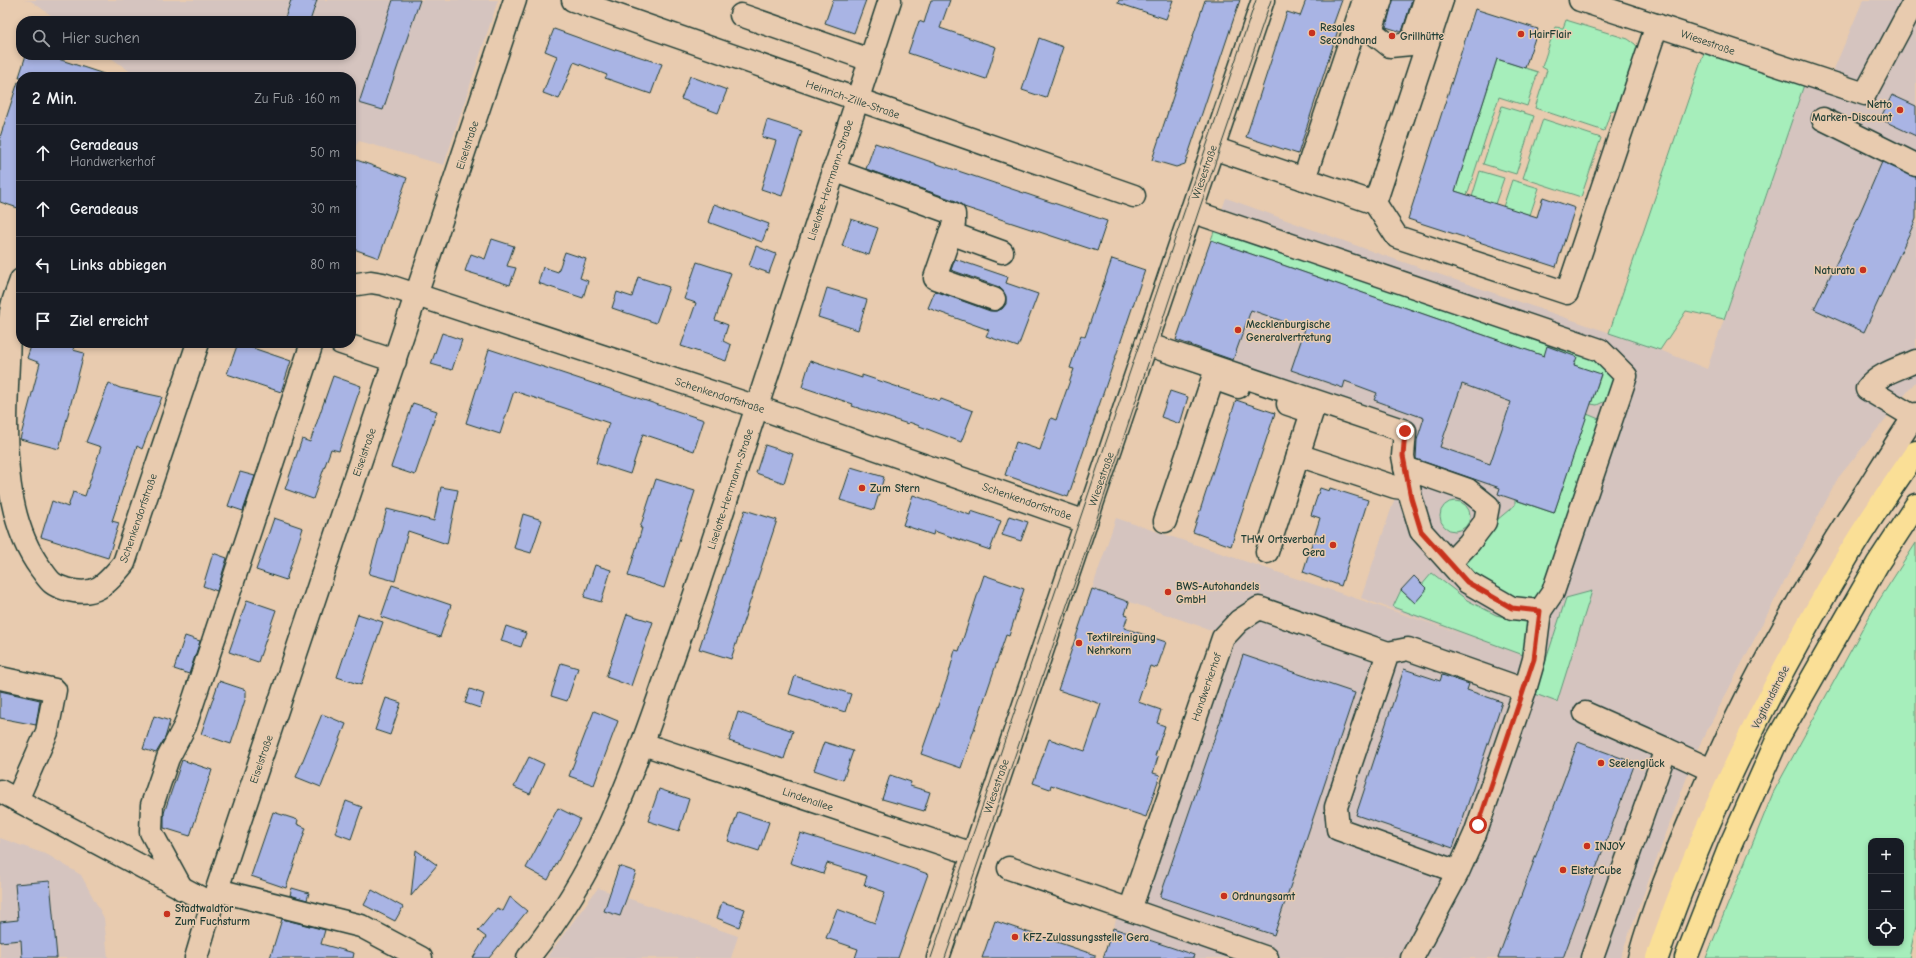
<!DOCTYPE html>
<html lang="de">
<meta charset="utf-8">
<style>
body{margin:0;font-family:"Comic Neue",sans-serif;background:#20242c;color:#f1f3f6}
.controls{position:absolute;right:12px;bottom:12px;display:grid;overflow:hidden;border-radius:8px;box-shadow:0 2px 6px #0003}
.controls button{width:36px;height:36px;display:grid;place-items:center;padding:0;border:0;border-bottom:1px solid #363941;background:#171b24;color:#f1f3f6;font:20px sans-serif}
.stop{position:absolute;width:12px;height:12px;margin:-9px;border:3px solid #c8321e;border-radius:50%;background:#fff}
.stop.end{background:#c8321e;border-color:#fff;box-shadow:0 1px 4px #0008}
.list{margin:0;padding:0;list-style:none}
h2{display:flex;justify-content:space-between;align-items:center;height:52px;margin:0;padding:0 16px;font-size:17px}
h2 small{font-size:13px;font-weight:400;color:#9ea1a6}
.list li{display:grid;grid-template-columns:26px 1fr auto;gap:12px;align-items:center;box-sizing:border-box;height:56px;padding:0 16px;border-top:1px solid #363941}
.list b{display:block;font-size:15px;white-space:nowrap}
.list p{margin:0;font-size:13px;white-space:nowrap;color:#9ea1a6}
.list em{font-size:13px;font-style:normal;color:#9ea1a6}
.icon{flex:none;width:22px;height:22px;fill:none;stroke:currentColor;stroke-width:2;stroke-linecap:round;stroke-linejoin:round}
.map{position:relative;flex:none;width:1916px;height:958px;overflow:hidden}
.search{position:absolute;background:#171b24;box-shadow:0 2px 6px #0003;left:16px;top:16px;width:340px;height:44px;display:flex;align-items:center;gap:10px;box-sizing:border-box;padding:0 14px;border-radius:16px;color:#9ea1a6;font-size:15px}
.panel{position:absolute;background:#171b24;box-shadow:0 2px 6px #0003;left:16px;top:72px;width:340px;height:276px;border-radius:16px}
.map>svg:first-child{display:block}
</style>
<div class="map">
<svg width="1916" height="958" viewBox="0 0 1916 958">
<rect width="100%" height="100%" fill="#e8cbaf"/>
<filter id="ink" filterUnits="userSpaceOnUse"><feTurbulence type="fractalNoise" baseFrequency=".025" numOctaves="2"/><feDisplacementMap in="SourceGraphic" scale="8" xChannelSelector="R" yChannelSelector="G"/><feConvolveMatrix kernelMatrix="1 2 1 2 8 2 1 2 1" color-interpolation-filters="sRGB"/></filter>
<g filter="url(#ink)">
<!-- built -->
<g fill="#d5c4bf">
<path d="M23 0H498L444 165 359 141 351 153V77H134L128 70 107 55H351V21H59L31 1Z"/>
<path d="M1863 0H1916V381L1838 478 1697 750 1620 958H1103L1214 631 1092 589 1116 518 1465 635 1361 598 1401 480 1391 430 1205 369 1211 352 1176 340 1226 198 1374 252 1660 350 1707 369 1807 76 1829 81Z"/>
<path d="M0 838 48 855 81 875 104 918 108 958H0Z"/>
<path d="M598 888 738 936 731 958H546Z"/>
</g>
<!-- green -->
<g fill="#a6eebb" stroke="#629678" fill-rule="evenodd">
<path d="M1566 20 1628 39 1635 44 1642 53 1627 115 1611 110 1604 131 1535 108 1547 70 1542 67 1555 27 1563 28Z"/>
<path d="M1708 41 1807 76 1724 319 1686 311 1660 350 1609 333Z"/>
<path d="M1497 59 1538 72 1527 106 1499 97 1467 195 1455 191Z"/>
<path d="M1502 106 1534 116 1516 174 1483 164Z"/>
<path d="M1543 119 1601 138 1581 197 1523 178Z"/>
<path d="M1480 171 1504 178 1495 204 1472 197Z"/>
<path d="M1512 180 1539 188 1530 215 1503 207Z"/>
<path d="M1216 226 1612 362 1620 394 1597 405 1591 404 1601 375 1574 365 1576 357 1548 346 1544 356 1211 240Z"/>
<path d="M1587 414 1599 419 1605 437 1544 592 1524 604 1464 579 1466 563 1497 520 1515 505V500L1554 513Z"/>
<circle cx="1455" cy="516" r="15"/>
<path d="M1916 543V925L1909 958H1706L1773 793 1874 608ZM1871 841H1901V943H1871Z"/>
<path d="M1432 573 1467 600 1496 615 1533 624 1526 656 1393 607 1401 590 1410 599Z"/>
<path d="M1592 591 1557 702 1535 694 1566 598Z"/>
</g>
<!-- building -->
<g fill="#a9b4e4" stroke="#1f3d34" fill-rule="evenodd">
<path d="M291 0H317L310 21H284Z"/>
<path d="M393 0H420L383 110 359 103Z"/>
<path d="M833 0H866L854 33 825 23Z"/>
<path d="M931 0H950L940 28 996 47 986 79 908 53 919 21 924 23Z"/>
<path d="M1119 0H1173L1166 19 1118 3Z"/>
<path d="M1205 0H1240L1185 164 1176 167 1152 160Z"/>
<path d="M1306 0H1342L1333 25 1339 27 1298 154 1246 137 1287 12 1300 16Z"/>
<path d="M1393 0H1412L1402 32 1386 27Z"/>
<path d="M1475 9 1538 29 1525 68 1497 59 1455 191 1537 217 1543 197 1575 208 1556 267 1408 219Z"/>
<path d="M554 29 615 51 616 49 662 64 651 94 605 78 607 75 574 62 559 99 543 93 557 56 545 51Z"/>
<path d="M1039 38 1063 47 1046 98 1022 90Z"/>
<path d="M26 55H46L104 74 103 77H19Z"/>
<path d="M690 76 727 90 718 113 681 99Z"/>
<path d="M18 82 21 83V209L0 202V137Z"/>
<path d="M1892 95 1916 106V136L1880 119Z"/>
<path d="M767 120 802 131 782 196 761 189 776 141 762 137Z"/>
<path d="M875 143 1107 221 1097 251 964 207 956 201 866 169Z"/>
<path d="M351 158 407 178 379 258 351 248V200L356 187 351 186Z"/>
<path d="M1882 162 1916 177V219L1864 332 1814 309 1852 231Z"/>
<path d="M714 204 769 224 762 242 708 222Z"/>
<path d="M851 219 878 228 869 255 842 246Z"/>
<path d="M492 239 514 246 507 266 516 268 510 285 465 271 471 254 485 259Z"/>
<path d="M1211 240 1544 356 1547 346 1577 357 1574 365 1601 374 1554 513 1498 494 1500 488 1416 459 1417 440 1424 418 1374 400 1377 393 1345 381 1343 388 1291 370 1305 329 1251 310 1233 360 1176 340ZM1462 384 1511 402 1490 464 1440 447Z"/>
<path d="M756 246 776 254 769 273 749 266Z"/>
<path d="M565 252 586 259 580 278 588 281 583 298 538 283 543 267 558 272Z"/>
<path d="M955 259 1008 277 1006 283 1038 294 1018 347 986 336 989 330 928 308 935 291 990 311H996L1002 309 1006 304V296L1003 291 999 287 951 270Z"/>
<path d="M1112 259 1145 270 1068 497 1005 475 1016 442 1040 450 1051 418 1056 420 1074 369 1070 368 1081 335 1085 337Z"/>
<path d="M697 262 731 273 715 320 728 325 723 341 731 345 726 361 681 346 696 303 684 299Z"/>
<path d="M638 277 669 287 656 323 612 308 617 292 632 297Z"/>
<path d="M827 288 867 300 858 330 818 317Z"/>
<path d="M442 333 462 340 452 370 431 364Z"/>
<path d="M32 343H75L73 350 84 353 59 449 20 439 40 363 27 358Z"/>
<path d="M238 343 291 361 281 392 227 374Z"/>
<path d="M489 349 704 420 694 451 643 434 630 474 596 463 609 423 514 391 500 434 466 423Z"/>
<path d="M810 361 862 378V375L940 401 941 399 973 411 961 442 909 422 908 424 852 406 853 404 802 387Z"/>
<path d="M333 376 361 386 339 451 331 449 313 499 285 489 302 439 310 442Z"/>
<path d="M109 383 120 388 162 397 142 449 137 446 112 521 119 523 108 558 41 537 52 501 68 507 73 492 85 496 101 447 86 442Z"/>
<path d="M1170 391 1188 397 1180 424 1161 417Z"/>
<path d="M1236 400 1275 413 1231 546 1193 532Z"/>
<path d="M413 403 437 411 415 475 391 467Z"/>
<path d="M765 445 793 454 784 483 756 473Z"/>
<path d="M851 467 884 477 874 510 840 500Z"/>
<path d="M240 472 255 476 243 511 228 506Z"/>
<path d="M656 479 695 491 664 588 628 576 642 528H640Z"/>
<path d="M441 487 458 490 447 544 408 531 395 581 369 574 387 509 434 521Z"/>
<path d="M1320 488 1329 491 1330 488 1368 500 1341 586 1303 572 1320 518 1311 515Z"/>
<path d="M913 495 970 515 971 511 1001 521 990 550 934 531 933 535 903 525Z"/>
<path d="M745 510 777 520 731 659 699 649Z"/>
<path d="M523 514 542 520 531 553 514 548Z"/>
<path d="M1009 516 1028 522 1021 541 1002 535Z"/>
<path d="M274 518 303 528 286 580 256 570Z"/>
<path d="M213 553 227 558 217 591 203 586Z"/>
<path d="M595 565 611 570 601 602 584 597Z"/>
<path d="M984 575 1024 589 1009 636 1006 635 961 768 921 754 948 677 955 650 959 651Z"/>
<path d="M1414 576 1427 589 1415 603 1401 590Z"/>
<path d="M392 585 451 605 440 637 381 617Z"/>
<path d="M1092 589 1129 602 1125 614 1128 615 1124 628 1166 642 1157 668 1150 666 1138 702 1161 710 1157 723 1165 726 1155 756 1158 757 1153 773 1160 775 1146 817 1051 785 1050 789 1033 783 1049 739 1085 751 1101 704 1058 690Z"/>
<path d="M247 600 276 610 258 662 229 652Z"/>
<path d="M358 614 383 622 361 685 337 677Z"/>
<path d="M627 614 653 622 631 686 606 677Z"/>
<path d="M506 626 526 633 521 647 501 641Z"/>
<path d="M185 636 200 641 189 674 174 669Z"/>
<path d="M1243 655 1355 693 1274 935 1160 897Z"/>
<path d="M561 663 578 668 567 701 551 696Z"/>
<path d="M1404 669 1440 681 1442 675 1469 684 1467 690 1502 702 1453 848 1356 815Z"/>
<path d="M795 676 851 694 845 712 789 694Z"/>
<path d="M219 681 246 690V697L231 744 201 734Z"/>
<path d="M470 689 484 694 480 708 465 703Z"/>
<path d="M0 691 40 700 36 725 0 718Z"/>
<path d="M386 698 401 703 390 735 375 730Z"/>
<path d="M594 711 618 721 594 785 569 776Z"/>
<path d="M738 712 793 731 784 759 729 741Z"/>
<path d="M322 714 346 724 321 787 296 777Z"/>
<path d="M154 716 170 721 165 738 156 753 143 749Z"/>
<path d="M824 742 853 751 843 780 814 770Z"/>
<path d="M1578 742 1635 763 1563 958H1498Z"/>
<path d="M529 757 544 764 530 794 514 787Z"/>
<path d="M182 760 212 770 190 836 164 828V813Z"/>
<path d="M890 775 911 782 910 786 930 792 924 811 882 799Z"/>
<path d="M659 789 689 799 679 831 648 821Z"/>
<path d="M346 801 362 807 351 839 335 833Z"/>
<path d="M558 808 580 819 548 880 526 868Z"/>
<path d="M273 812 298 820 297 824 306 828 286 888 251 876Z"/>
<path d="M738 812 769 822 759 851 728 841Z"/>
<path d="M800 833 874 856V855L928 874 898 958H855L858 949 826 938 837 909 875 923 885 892 864 885 867 876 827 863 823 874 790 863Z"/>
<path d="M416 850 437 865 411 896Z"/>
<path d="M619 866 636 872 620 916 604 911Z"/>
<path d="M50 881 57 958H22L21 940 0 942V922L18 920 15 884Z"/>
<path d="M292 888 309 893 307 900 290 895Z"/>
<path d="M372 890 403 907 395 921 364 905Z"/>
<path d="M510 897 527 911 489 958H473L486 937 478 931 497 908 503 911Z"/>
<path d="M722 902 745 909 739 927 717 918Z"/>
<path d="M282 919 325 930 321 944 354 953 353 958H270Z"/>
<path d="M995 921 1095 955V958H982Z"/>
<path d="M1113 928 1194 955 1193 958H1103Z"/>
</g>
<g fill="none" stroke-linecap="round" stroke-linejoin="round">
<defs>
<g id="minor">
<path d="M573 0 1134 196"/>
<path d="M1381 0 1371 31 1390 46 1411 44 1425 0"/>
<path d="M1580 0 1865 94 1915 0"/>
<path d="M741 15 870 60"/>
<path d="M1823 119 1916 165"/>
<path d="M1213 148 1375 203 1442 0"/>
<path d="M833 170 952 213 954 214V223L935 278 994 299"/>
<path d="M1304 179 1364 0"/>
<path d="M1375 203 1397 237 1567 293 1657 25"/>
<path d="M950 233 1002 252"/>
<path d="M21 280C18 290 12 301 11 312 8 328 9 347 8 363 5 428 0 515 41 569 50 581 51 585 66 589 95 598 106 585 124 563L198 343"/>
<path d="M351 285 371 282 383 284 757 407 1086 522"/>
<path d="M341 343 395 361"/>
<path d="M1146 344 1405 431 1403 456 1411 498 1421 531 1467 582 1512 608 1540 611 1553 592 1626 376 1600 350 1191 211"/>
<path d="M1914 417 1867 389C1878 374 1900 368 1916 361"/>
<path d="M1298 455 1395 487 1409 489"/>
<path d="M1405 468 1468 490 1488 506 1485 522 1469 543 1450 563"/>
<path d="M1165 521 1213 378 1238 387"/>
<path d="M1267 552 1312 412 1288 404"/>
<path d="M0 678 55 690 47 732 17 800"/>
<path d="M1525 690 1534 659 1540 611"/>
<path d="M1585 713 1666 749 1592 958"/>
<path d="M643 744 973 854"/>
<path d="M1666 749 1711 770"/>
<path d="M0 791 212 904"/>
<path d="M1009 868 1130 910 1223 638 1239 621 1259 608 1388 653"/>
<path d="M182 889 151 832 152 805 168 758 185 726 312 343"/>
<path d="M217 890 361 926 421 958"/>
<path d="M1130 910 1267 958"/>
<path d="M196 958 212 904 515 0"/>
<path d="M528 958C597 873 631 779 666 677 687 618 707 560 726 501 780 334 835 167 890 0"/>
<path d="M938 958 1263 0"/>
<path d="M1412 958 1458 872 1475 834 1525 690 1408 649 1388 653 1336 807 1338 829 1458 872"/>
<path d="M1639 958C1653 907 1673 860 1694 811 1742 697 1801 590 1869 487 1884 463 1899 438 1916 414"/>
</g>
<g id="major">
<path d="M1657 958C1704 818 1774 679 1850 552 1870 518 1894 485 1916 452"/>
<path d="M1686 958 1730 846 1778 738 1878 563 1916 505"/>
</g>
</defs>
<!-- minor casing -->
<use href="#minor" stroke="#1f3d34" stroke-width="25"/>
<!-- major casing -->
<use href="#major" stroke="#1f3d34" stroke-width="25"/>
<!-- minor -->
<use href="#minor" stroke="#e8cbaf" stroke-width="22"/>
<!-- major -->
<use href="#major" stroke="#fadf96" stroke-width="22"/>
<!-- tram -->
<g stroke="#1f3d34" stroke-width="1">
<path d="M931 958 1256 0"/>
<path d="M945 958 1095 524 1198 213 1271 0"/>
</g>
</g>
</g>
<g fill="none" stroke-linecap="round" stroke-linejoin="round" filter="url(#ink)">
<!-- route -->
<path stroke="#c8321e" stroke-width="5" d="M1405 431 1403 456 1411 498 1421 531 1467 582 1512 608 1540 611 1534 659 1478 825"/>
</g>
<!-- markers -->
<g fill="#c8321e" stroke="#e8cbaf" stroke-width="1.5">
<circle cx="1312" cy="33" r="4"/>
<circle cx="1521" cy="34" r="4"/>
<circle cx="1392" cy="36" r="4"/>
<circle cx="1900" cy="110" r="4"/>
<circle cx="1863" cy="270" r="4"/>
<circle cx="1238" cy="330" r="4"/>
<circle cx="862" cy="488" r="4"/>
<circle cx="1333" cy="545" r="4"/>
<circle cx="1168" cy="592" r="4"/>
<circle cx="1079" cy="643" r="4"/>
<circle cx="1601" cy="763" r="4"/>
<circle cx="1587" cy="846" r="4"/>
<circle cx="1563" cy="870" r="4"/>
<circle cx="1224" cy="896" r="4"/>
<circle cx="167" cy="914" r="4"/>
<circle cx="1015" cy="937" r="4"/>
</g>
<g text-anchor="middle" stroke-width="3" stroke-linejoin="round" paint-order="stroke">
<!-- poi labels -->
<g font-size="11" font-weight="bold" fill="#1f3d34" stroke="#e8cbaf" text-anchor="start">
<text x="1320" y="31">Resales<tspan x="1320" dy="13">Secondhand</tspan></text>
<text x="1529" y="38">HairFlair</text>
<text x="1400" y="40">Grillhütte</text>
<text x="1892" y="108" text-anchor="end">Netto<tspan x="1892" dy="13">Marken-Discount</tspan></text>
<text x="1855" y="274" text-anchor="end">Naturata</text>
<text x="1246" y="328">Mecklenburgische<tspan x="1246" dy="13">Generalvertretung</tspan></text>
<text x="870" y="492">Zum Stern</text>
<text x="1325" y="543" text-anchor="end">THW Ortsverband<tspan x="1325" dy="13">Gera</tspan></text>
<text x="1176" y="590">BWS-Autohandels<tspan x="1176" dy="13">GmbH</tspan></text>
<text x="1087" y="641">Textilreinigung<tspan x="1087" dy="13">Nehrkorn</tspan></text>
<text x="1609" y="767">Seelenglück</text>
<text x="1595" y="850">INJOY</text>
<text x="1571" y="874">ElsterCube</text>
<text x="1232" y="900">Ordnungsamt</text>
<text x="175" y="912">Stadtwaldtor<tspan x="175" dy="13">Zum Fuchsturm</tspan></text>
<text x="1023" y="941">KFZ-Zulassungsstelle Gera</text>
</g>
<!-- street labels -->
<g font-size="11" fill="#1f3d34" stroke="#e8cbaf">
<text transform="translate(1708 42) rotate(19)" y="4">Wiesestraße</text>
<text transform="translate(853 99) rotate(19)" y="4">Heinrich-Zille-Straße</text>
<text transform="translate(467 145) rotate(-72)" y="4">Eiselstraße</text>
<text transform="translate(1204 172) rotate(-71)" y="4">Wiesestraße</text>
<text transform="translate(830 180) rotate(-72)" y="4">Liselotte-Herrmann-Straße</text>
<text transform="translate(720 395) rotate(18)" y="4">Schenkendorfstraße</text>
<text transform="translate(364 452) rotate(-71)" y="4">Eiselstraße</text>
<text transform="translate(1101 479) rotate(-71)" y="4">Wiesestraße</text>
<text transform="translate(730 489) rotate(-72)" y="4">Liselotte-Herrmann-Straße</text>
<text transform="translate(1027 501) rotate(19)" y="4">Schenkendorfstraße</text>
<text transform="translate(138 518) rotate(-71)" y="4">Schenkendorfstraße</text>
<text transform="translate(1206 687) rotate(-71)" y="4">Handwerkerhof</text>
<text transform="translate(1770 697) rotate(-63)" y="4">Vogtlandstraße</text>
<text transform="translate(261 759) rotate(-71)" y="4">Eiselstraße</text>
<text transform="translate(996 786) rotate(-71)" y="4">Wiesestraße</text>
<text transform="translate(808 799) rotate(19)" y="4">Lindenallee</text>
</g>
</g>
</svg>
<div class="controls">
<button>+</button>
<button>−</button>
<button><svg class="icon" aria-label="locate" viewBox="0 0 24 24"><circle cx="12" cy="12" r="6"/><path d="M12 2v4M12 18v4M2 12h4M18 12h4"/></svg></button>
</div>
<div class="stop" style="left:1478px;top:825px"></div>
<div class="stop end" style="left:1405px;top:431px"></div>
<div class="search"><svg class="icon" aria-label="search" viewBox="0 0 24 24"><circle cx="10" cy="10" r="6"/><path d="M15 15l6 6"/></svg>Hier suchen</div>
<section class="panel">
<h2>2 Min.<small>Zu Fuß · 160 m</small></h2>
<ul class="list">
<li><svg class="icon" aria-label="ahead" viewBox="0 0 24 24"><path d="M12 20V5M6 11l6-6 6 6"/></svg><div><b>Geradeaus</b><p>Handwerkerhof</p></div><em>50 m</em></li>
<li><svg class="icon" aria-label="ahead" viewBox="0 0 24 24"><path d="M12 20V5M6 11l6-6 6 6"/></svg><div><b>Geradeaus</b></div><em>30 m</em></li>
<li><svg class="icon" aria-label="left" viewBox="0 0 24 24"><path d="M17 20v-9H6M10 6l-5 5 5 5"/></svg><div><b>Links abbiegen</b></div><em>80 m</em></li>
<li><svg class="icon" aria-label="arrive" viewBox="0 0 24 24"><path d="M6 21V4h12l-3 4 3 4H6"/></svg><div><b>Ziel erreicht</b></div></li>
</ul>
</section>
</div>
